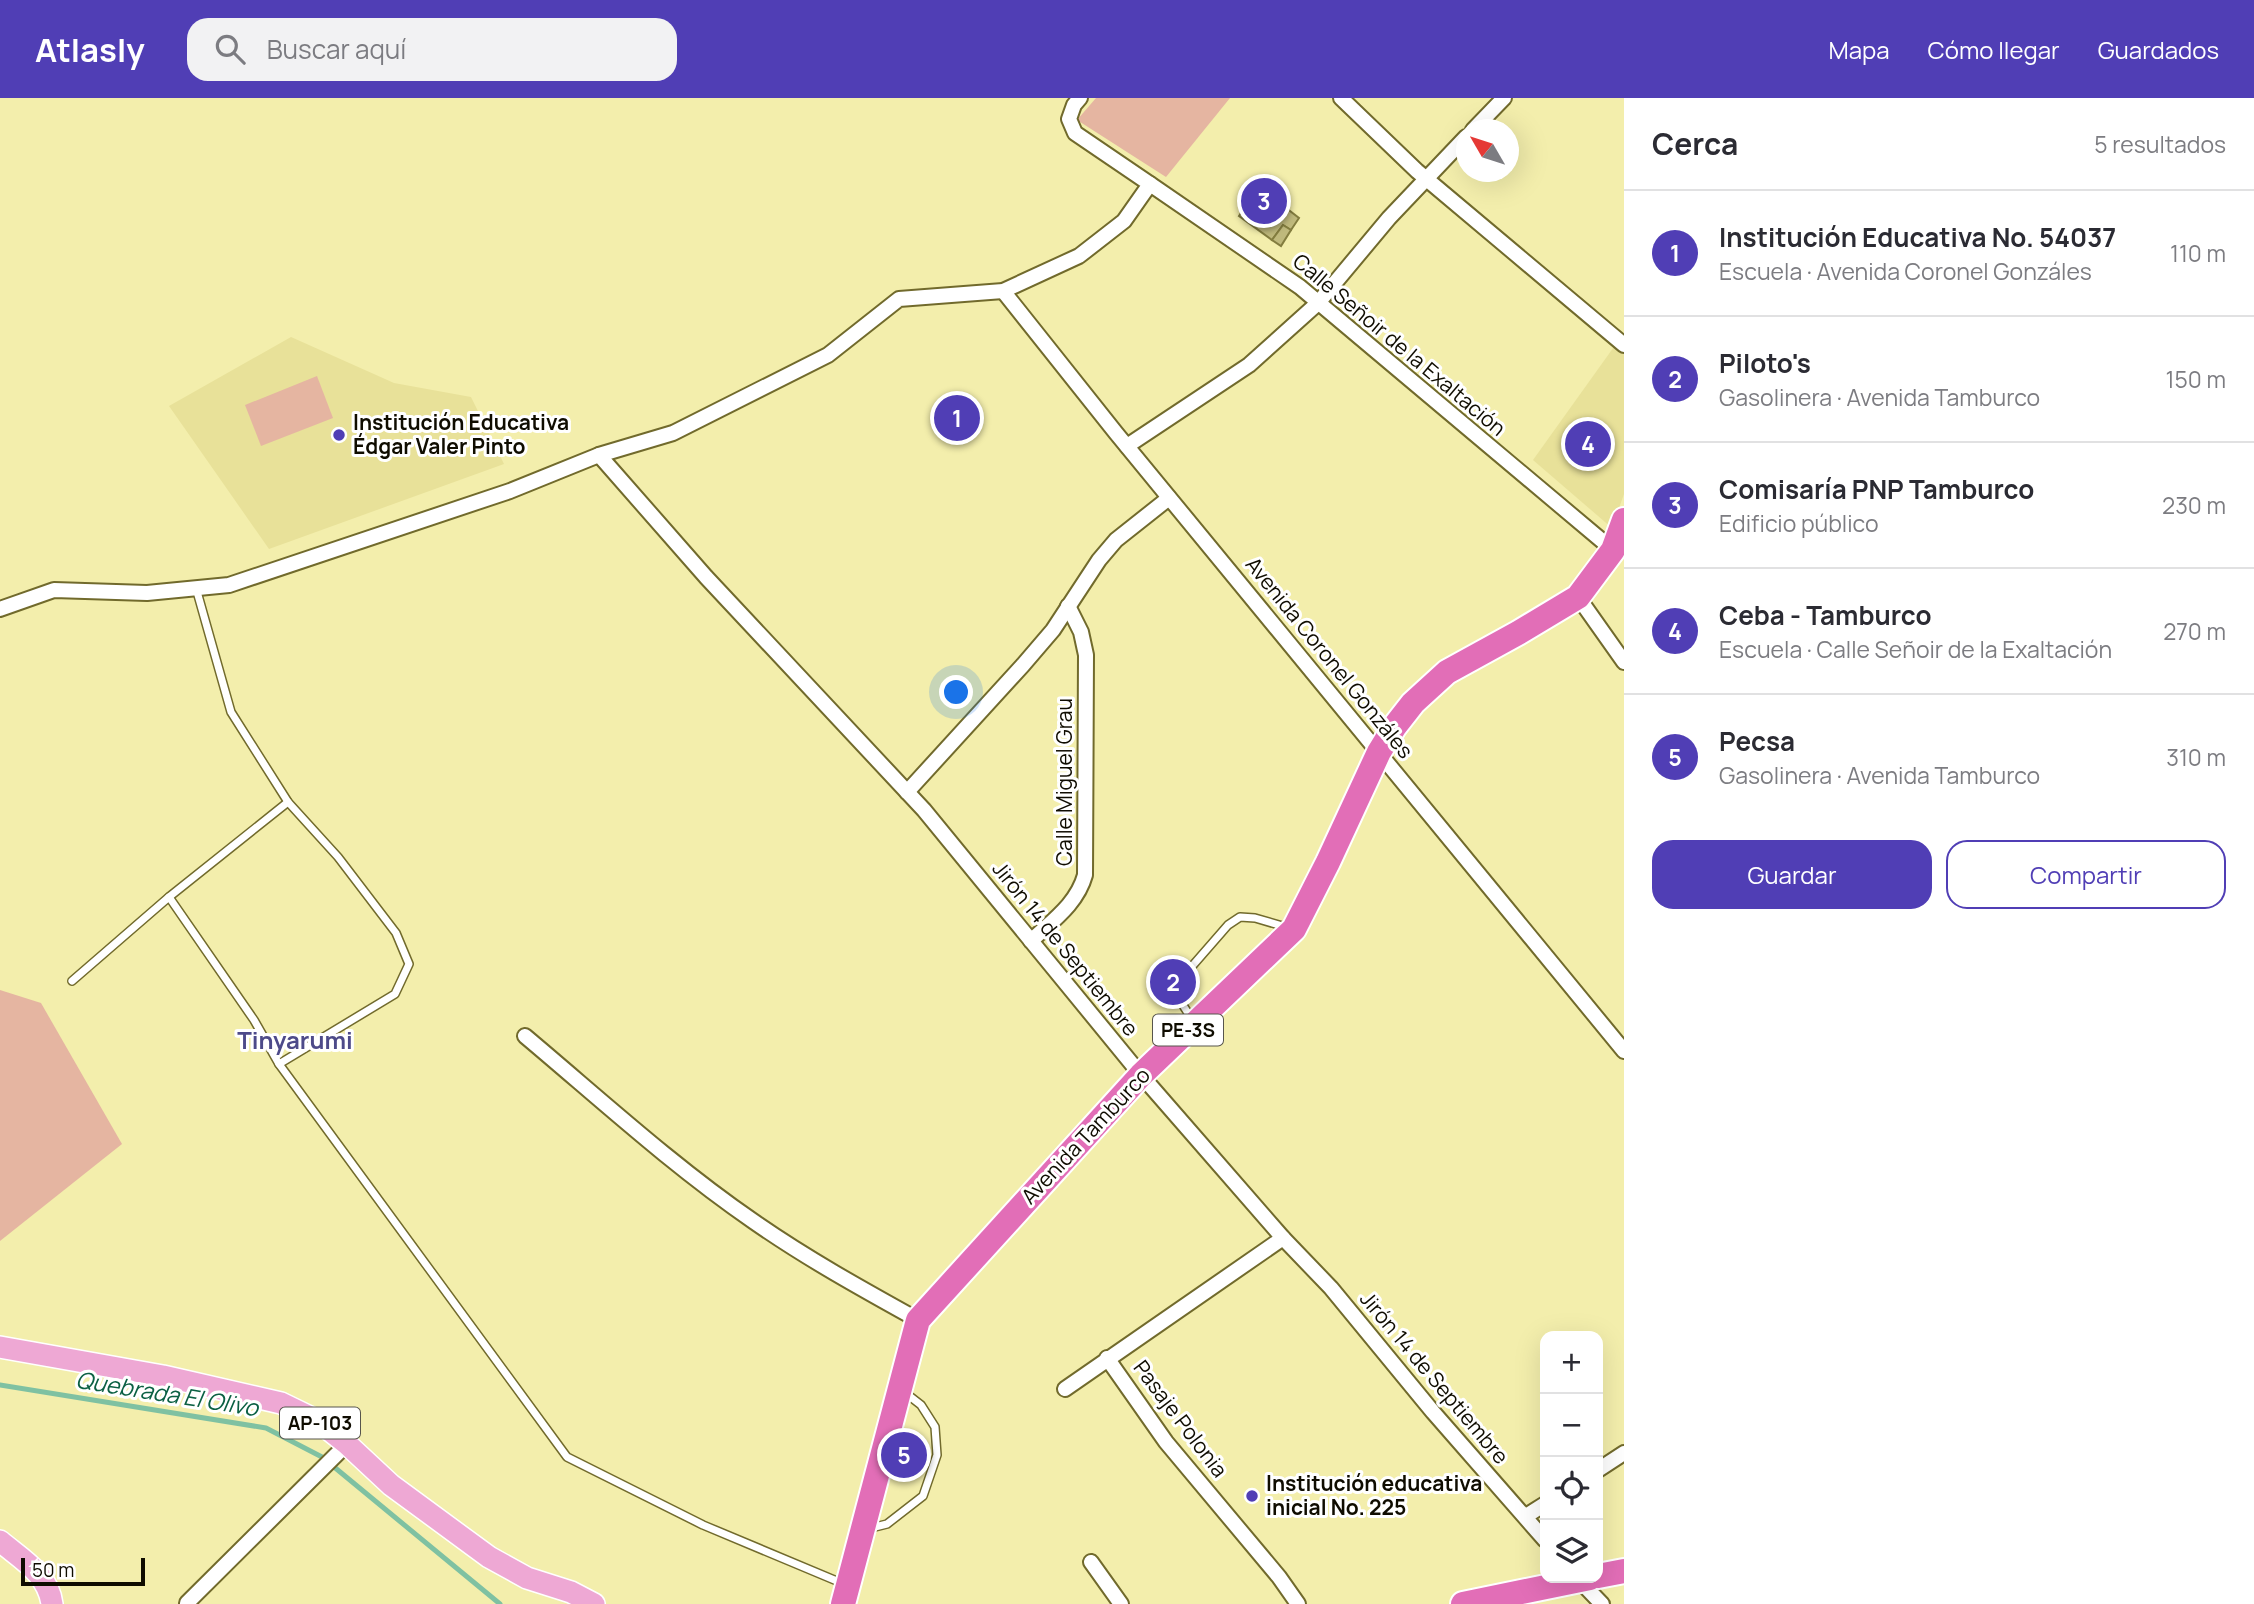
<!DOCTYPE html>
<html lang="es">
<meta charset="utf-8">
<style>
body{margin:0;font-family:Manrope,sans-serif;background:#f2f2f3;color:#2b2b33}
.controls{position:absolute;right:21px;bottom:21px;display:grid;overflow:hidden;border-radius:14px;box-shadow:0 7px 28px #0002}
.controls button{width:63px;height:63px;display:grid;place-items:center;padding:0;border:0;border-bottom:2px solid #e1e1e2;background:#fff;color:#2b2b33;font:35px sans-serif}
.compass{position:absolute;left:1456px;top:21px;width:63px;height:63px;border-radius:50%;background:#fff;box-shadow:0 7px 28px #0002;rotate:309deg}
.scale{position:absolute;left:21px;bottom:18px;width:124px;box-sizing:border-box;padding-left:7px;border:4px solid #0f0c00;border-top:0;font-size:19px;line-height:24px;white-space:nowrap;color:#0f0c00;-webkit-text-stroke:5px #fff;paint-order:stroke}
.you{position:absolute;left:957px;top:595px;width:24px;height:24px;margin:-18px;border:5px solid #fff;border-radius:50%;background:#1a73e8;box-shadow:0 0 0 10px #1a73e833}
.badge{display:grid;place-items:center;width:46px;height:46px;border-radius:50%;background:#503eb5;color:#fff;font-size:23px;font-weight:700}
.pin{position:absolute;translate:-50% -50%;border:4px solid #fff;box-shadow:0 2px 7px #0006}
.list{margin:0;padding:0;list-style:none}
h2{display:flex;justify-content:space-between;align-items:center;height:91px;margin:0;padding:0 28px;font-size:30px}
h2 small{font-size:23px;font-weight:400;color:#7c7c81}
.list li{display:grid;grid-template-columns:46px 1fr auto;gap:21px;align-items:center;box-sizing:border-box;height:126px;padding:0 28px;border-top:2px solid #e1e1e2}
.list b{display:block;font-size:26px;white-space:nowrap}
.list p{margin:0;font-size:23px;white-space:nowrap;color:#7c7c81}
.list em{font-size:23px;font-style:normal;color:#7c7c81}
.actions{display:flex;gap:14px;padding:21px 28px}
.actions a{flex:1;padding:16px 0;border:2px solid #503eb5;border-radius:21px;text-align:center;font-size:24px;color:#503eb5}
.actions .main{background:#503eb5;color:#fff}
.icon{flex:none;width:38px;height:38px;fill:none;stroke:currentColor;stroke-width:2;stroke-linecap:round;stroke-linejoin:round}
.map{position:relative;flex:none;width:1624px;height:1506px;overflow:hidden}
header{display:flex;align-items:center;gap:42px;box-sizing:border-box;height:98px;padding:0 35px;background:#503eb5;color:#fff}
header strong{font-size:33px}
nav{display:flex;gap:38px;margin-inline-start:auto;font-size:24px}
.search{width:490px;height:63px;background:#f2f2f3;display:flex;align-items:center;gap:18px;box-sizing:border-box;padding:0 24px;border-radius:21px;color:#7c7c81;font-size:26px}
main{display:flex}
aside{flex:1;background:#fff}
.map>svg:first-child{display:block}
</style>
<header>
<strong>Atlasly</strong>
<div class="search"><svg class="icon" aria-label="search" viewBox="0 0 24 24"><circle cx="10" cy="10" r="6"/><path d="M15 15l6 6"/></svg>Buscar aquí</div>
<nav><a>Mapa</a><a>Cómo llegar</a><a>Guardados</a></nav>
</header>
<main>
<div class="map">
<svg width="1624" height="1506" viewBox="0 0 1624 1506">
<rect width="100%" height="100%" fill="#f3eeac"/>
<!-- built -->
<g fill="#e8e199">
<path d="M291 239 394 285 471 299 504 366 269 451 169 308Z"/>
<path d="M1616 246 1624 253V396L1612 430 1533 362Z"/>
</g>
<!-- green -->
<g fill="#e5b5a1">
<path d="M1096 0H1230L1166 79 1077 22Z"/>
<path d="M317 278 333 320 261 348 245 307Z"/>
<path d="M0 892 41 905 122 1046 0 1143Z"/>
</g>
<g fill="none" stroke-linecap="round" stroke-linejoin="round">
<!-- stream -->
<path stroke="#7fc1a2" stroke-width="5" d="M0 1287 266 1330 322 1359 500 1506"/>
</g>
<!-- building -->
<g fill="#bfb97c" stroke="#837d3f" stroke-width="2">
<path d="M1259 89 1299 120 1291 132 1283 127 1272 142 1239 118Z"/>
<path d="M1283 127 1291 132 1281 148 1272 142Z"/>
</g>
<g fill="none" stroke-linecap="round" stroke-linejoin="round">
<defs>
<g id="lane">
<path d="M196 490 231 614 288 704 338 759 396 835 409 866 395 896 279 966"/>
<path d="M169 799 254 922 279 966 567 1359 703 1427 844 1486"/>
<path d="M72 883 169 799 288 704"/>
<path d="M1193 923 1181 904 1182 886 1187 874 1228 827 1240 819 1255 820 1286 829"/>
<path d="M867 1431 887 1426 923 1398 937 1357 935 1329 921 1307 903 1293"/>
</g>
<g id="street">
<path d="M1341 0 1417 73 1624 247"/>
<path d="M1473 32 1504 0"/>
<path d="M1150 86 1300 189 1613 452"/>
<path d="M1003 193 1116 335 1624 953"/>
<path d="M1127 348 1249 267 1318 205 1389 120 1466 39"/>
<path d="M599 357 706 479 924 712 1141 977 1283 1140 1331 1190 1433 1314 1545 1442"/>
<path d="M1578 499 1624 564"/>
<path d="M0 511 54 492 147 495 229 487 510 393 599 357 673 335 828 257 899 201 1003 193 1079 158 1124 123 1150 86 1075 35 1069 21 1074 7 1080 0"/>
<path d="M907 694 1023 567 1053 532 1099 462 1116 442 1169 400"/>
<path d="M1031 843C1052 823 1077 806 1085 777L1086 557 1081 534 1068 508"/>
<path d="M525 938C600 1001 673 1068 753 1123 806 1160 862 1191 918 1222"/>
<path d="M1107 1260 1166 1344 1279 1479 1298 1506"/>
<path d="M1065 1291 1283 1140"/>
<path d="M1598 1372 1624 1355"/>
<path d="M1526 1418 1545 1406"/>
<path d="M1091 1464 1121 1506"/>
<path d="M1578 1481 1602 1506"/>
<path d="M187 1505 347 1346"/>
</g>
<g id="primary">
<path d="M0 1249 163 1278 281 1305 318 1323 347 1346 391 1387 489 1459 527 1480 571 1494 594 1506"/>
<path d="M0 1443C21 1461 48 1475 52 1506"/>
</g>
<g id="highway">
<path d="M1598 1478 1624 1473"/>
<path d="M843 1506 918 1222 1141 977 1294 831 1328 764 1379 654 1395 628 1413 605 1447 574 1518 535 1578 499 1613 452 1624 422"/>
<path d="M1463 1506 1590 1480"/>
</g>
</defs>
<!-- lane casing -->
<use href="#lane" stroke="#716a2c" stroke-width="10"/>
<!-- street casing -->
<use href="#street" stroke="#716a2c" stroke-width="18"/>
<!-- primary casing -->
<use href="#primary" stroke="#fff" stroke-width="24"/>
<!-- highway casing -->
<use href="#highway" stroke="#fff" stroke-width="28"/>
<!-- lane -->
<use href="#lane" stroke="#fff" stroke-width="7"/>
<!-- street -->
<use href="#street" stroke="#fff" stroke-width="14"/>
<!-- primary -->
<use href="#primary" stroke="#eea8d4" stroke-width="21"/>
<!-- highway -->
<use href="#highway" stroke="#e26eb7" stroke-width="24"/>
</g>
<!-- markers -->
<g fill="#503eb5" stroke="#fff" stroke-width="2.5">
<circle cx="339" cy="337" r="7"/>
<circle cx="1252" cy="1398" r="7"/>
</g>
<g text-anchor="middle" stroke-width="6" stroke-linejoin="round" paint-order="stroke">
<!-- shield labels -->
<g fill="#fff" stroke="#57554c" stroke-width="2">
<rect x="1153" y="916.5" width="70" height="31" rx="5"/>
<rect x="280" y="1309.5" width="80" height="31" rx="5"/>
</g>
<g font-size="19" font-weight="bold" fill="#0f0c00">
<text x="1188" y="939">PE-3S</text>
<text x="320" y="1332">AP-103</text>
</g>
<!-- street labels -->
<g font-size="21" fill="#0f0c00" stroke="#fff">
<text transform="translate(1399 247) rotate(40)" y="7">Calle Señoir de la Exaltación</text>
<text transform="translate(1329 560) rotate(51)" y="7">Avenida Coronel Gonzáles</text>
<text transform="translate(1065 684) rotate(-90)" y="7">Calle Miguel Grau</text>
<text transform="translate(1065 851) rotate(51)" y="7">Jirón 14 de Septiembre</text>
<text transform="translate(1086 1038) rotate(-47)" y="7">Avenida Tamburco</text>
<text transform="translate(1434 1280) rotate(50)" y="7">Jirón 14 de Septiembre</text>
<text transform="translate(1180 1321) rotate(53)" y="7">Pasaje Polonia</text>
</g>
<!-- poi labels -->
<g font-size="21" font-weight="bold" fill="#0f0c00" stroke="#fff" text-anchor="start">
<text x="353" y="332">Institución Educativa<tspan x="353" dy="24">Édgar Valer Pinto</tspan></text>
<text x="1266" y="1393">Institución educativa<tspan x="1266" dy="24">inicial No. 225</tspan></text>
</g>
<!-- water labels -->
<g font-size="23" font-style="italic" fill="#0b6043" stroke="#fff">
<text transform="translate(167 1296) rotate(9)" y="8">Quebrada El Olivo</text>
</g>
<!-- quarter labels -->
<g font-size="24" font-weight="bold" fill="#4d4a89" stroke="#fff">
<text x="295" y="951">Tinyarumi</text>
</g>
</g>
</svg>
<div class="controls">
<button>+</button>
<button>−</button>
<button><svg class="icon" aria-label="locate" viewBox="0 0 24 24"><circle cx="12" cy="12" r="6"/><path d="M12 2v4M12 18v4M2 12h4M18 12h4"/></svg></button>
<button><svg class="icon" aria-label="layers" viewBox="0 0 24 24"><path d="M12 4l9 5-9 5-9-5zM3 14l9 5 9-5"/></svg></button>
</div>
<svg class="compass" viewBox="-18 -18 36 36"><path d="M0-13l5 13h-10z" fill="#e53935"/><path d="M0 13l5-13h-10z" fill="#7c7c81"/></svg>
<div class="scale">50 m</div>
<div class="you"></div>
<div class="pin badge" style="left:957px;top:320px">1</div>
<div class="pin badge" style="left:1173px;top:884px">2</div>
<div class="pin badge" style="left:1264px;top:103px">3</div>
<div class="pin badge" style="left:1588px;top:346px">4</div>
<div class="pin badge" style="left:904px;top:1357px">5</div>
</div>
<aside>
<h2>Cerca<small>5 resultados</small></h2>
<ul class="list">
<li><span class="badge">1</span><div><b>Institución Educativa No. 54037</b><p>Escuela · Avenida Coronel Gonzáles</p></div><em>110 m</em></li>
<li><span class="badge">2</span><div><b>Piloto's</b><p>Gasolinera · Avenida Tamburco</p></div><em>150 m</em></li>
<li><span class="badge">3</span><div><b>Comisaría PNP Tamburco</b><p>Edificio público</p></div><em>230 m</em></li>
<li><span class="badge">4</span><div><b>Ceba - Tamburco</b><p>Escuela · Calle Señoir de la Exaltación</p></div><em>270 m</em></li>
<li><span class="badge">5</span><div><b>Pecsa</b><p>Gasolinera · Avenida Tamburco</p></div><em>310 m</em></li>
</ul>
<div class="actions"><a class="main">Guardar</a><a>Compartir</a></div>
</aside>
</main>
